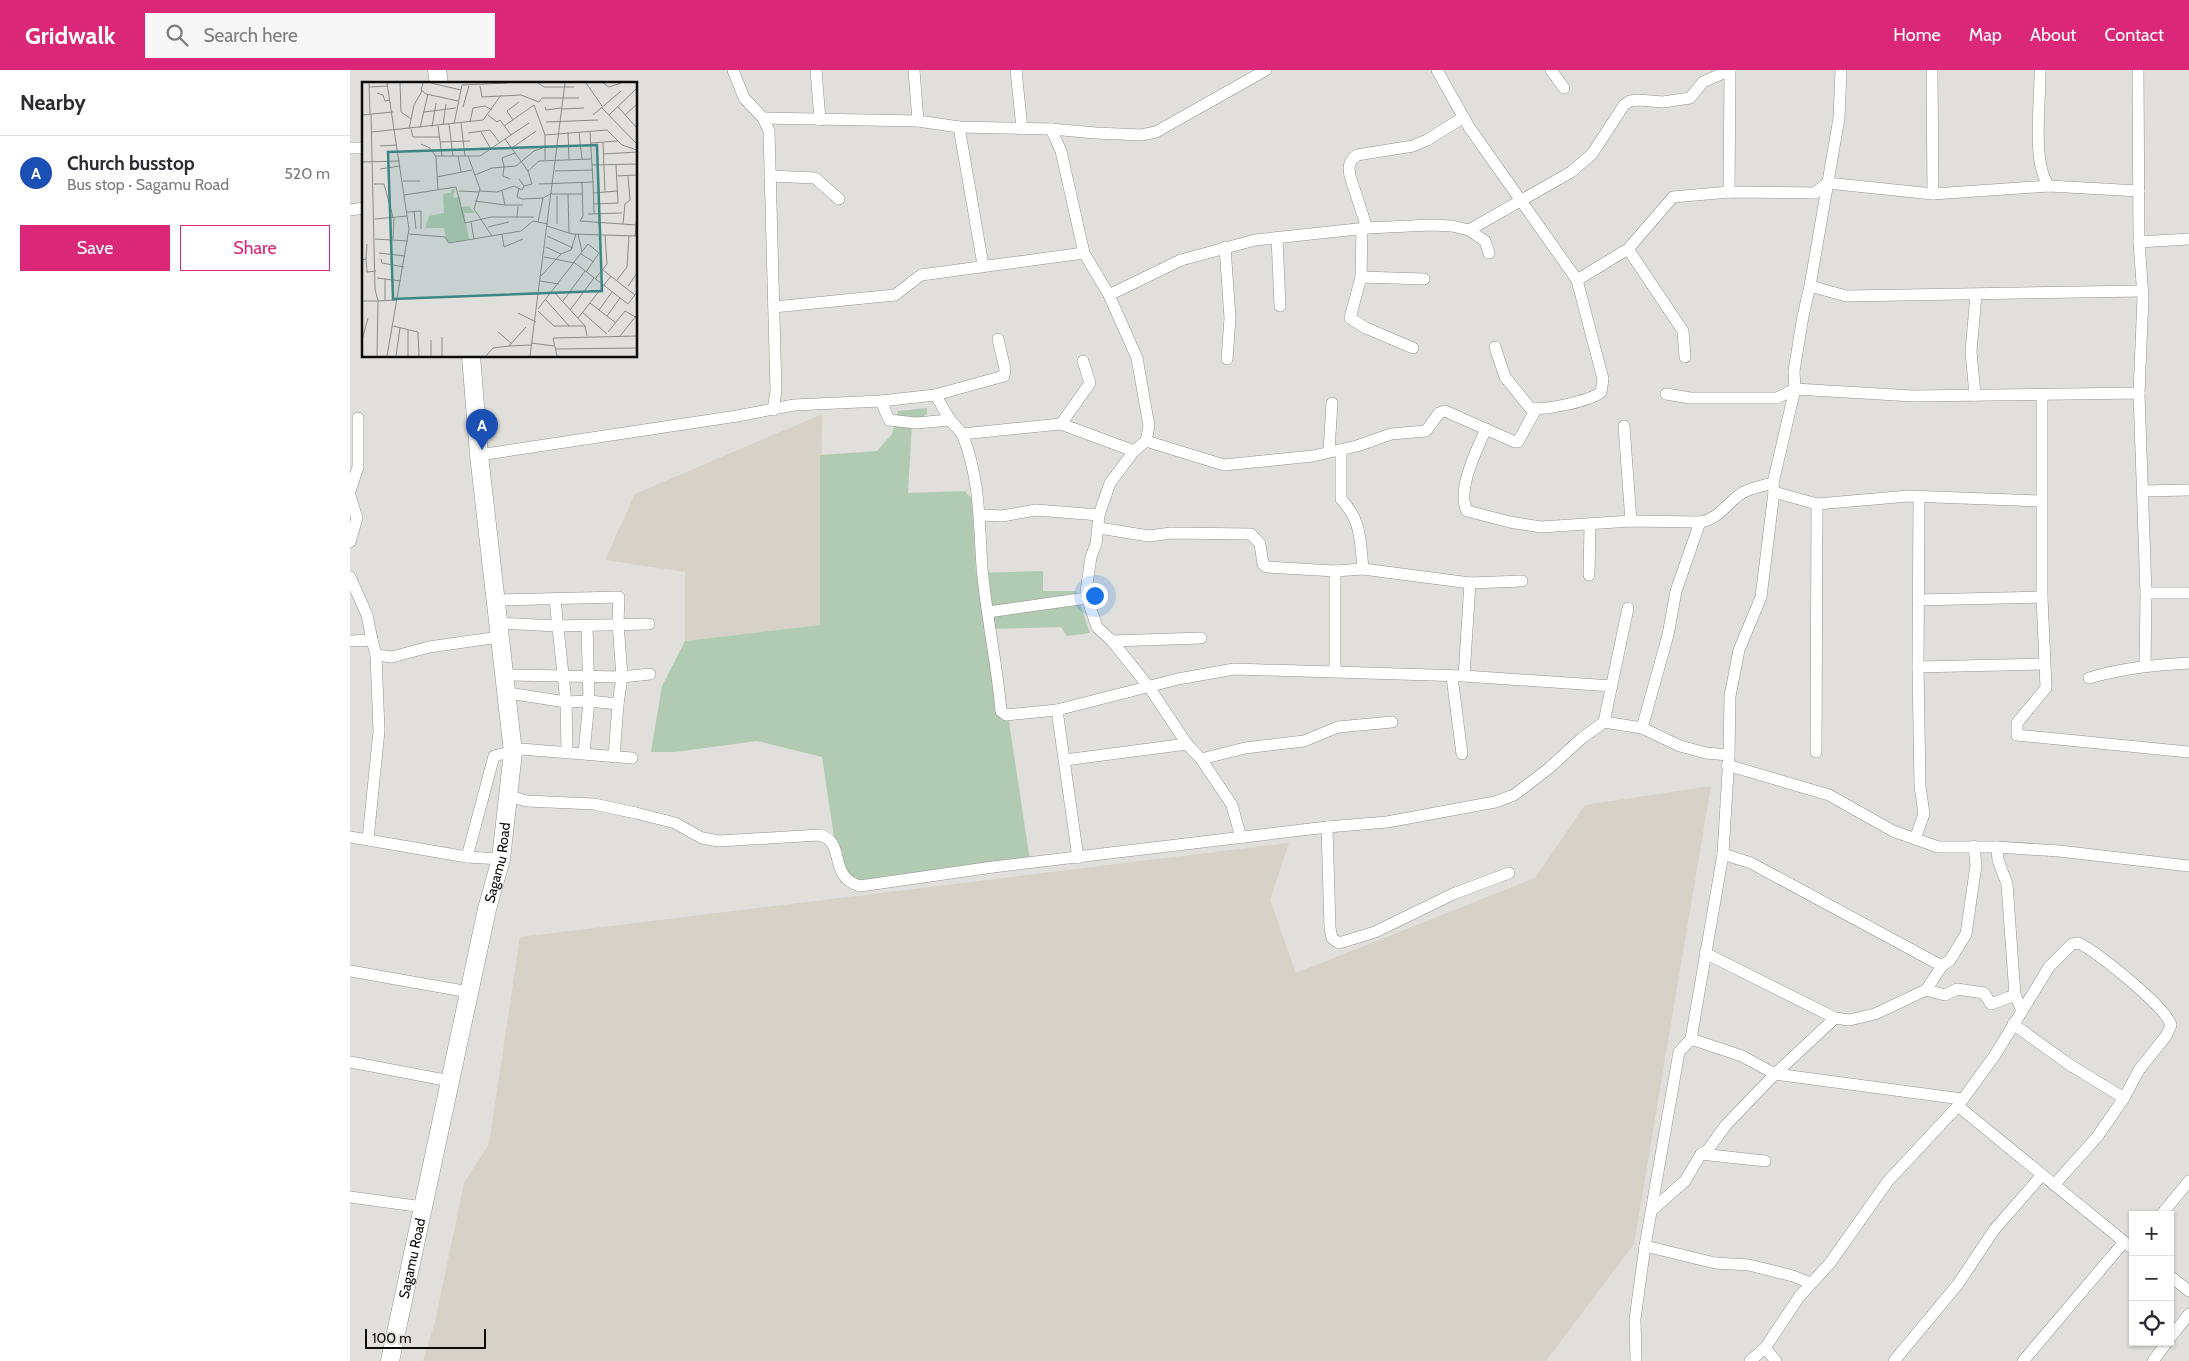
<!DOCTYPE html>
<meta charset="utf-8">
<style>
body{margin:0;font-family:Cabin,sans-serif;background:#f7f7f7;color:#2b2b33}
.controls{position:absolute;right:15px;bottom:15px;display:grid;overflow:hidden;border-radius:0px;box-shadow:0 1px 4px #0004}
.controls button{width:45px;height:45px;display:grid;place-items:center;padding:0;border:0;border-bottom:1px solid #e1e1e2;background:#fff;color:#2b2b33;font:25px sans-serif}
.scale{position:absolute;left:15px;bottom:12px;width:121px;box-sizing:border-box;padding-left:5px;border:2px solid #0c0b0a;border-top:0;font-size:14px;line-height:18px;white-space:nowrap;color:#0c0b0a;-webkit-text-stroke:4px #e0dfdc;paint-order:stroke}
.you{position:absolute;left:744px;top:525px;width:18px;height:18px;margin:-12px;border:4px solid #fff;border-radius:50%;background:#1a73e8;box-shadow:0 0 0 8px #1a73e833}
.badge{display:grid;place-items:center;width:32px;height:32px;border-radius:50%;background:#db2777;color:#fff;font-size:16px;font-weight:700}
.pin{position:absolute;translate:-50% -41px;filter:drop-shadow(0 1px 2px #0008)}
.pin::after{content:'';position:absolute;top:26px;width:18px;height:15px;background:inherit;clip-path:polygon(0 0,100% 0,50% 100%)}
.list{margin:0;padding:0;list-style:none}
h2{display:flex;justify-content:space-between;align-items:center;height:65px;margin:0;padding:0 20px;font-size:21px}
h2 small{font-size:16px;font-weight:400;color:#7c7c81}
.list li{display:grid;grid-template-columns:32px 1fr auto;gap:15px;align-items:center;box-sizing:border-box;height:75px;padding:0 20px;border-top:1px solid #e1e1e2}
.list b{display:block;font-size:19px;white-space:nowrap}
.list p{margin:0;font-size:16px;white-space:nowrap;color:#7c7c81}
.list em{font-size:16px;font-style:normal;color:#7c7c81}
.actions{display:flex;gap:10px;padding:15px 20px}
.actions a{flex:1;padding:11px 0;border:1px solid #db2777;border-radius:0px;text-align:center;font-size:18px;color:#db2777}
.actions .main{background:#db2777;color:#fff}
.icon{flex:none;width:28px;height:28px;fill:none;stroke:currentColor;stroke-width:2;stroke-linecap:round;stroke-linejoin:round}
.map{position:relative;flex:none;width:1839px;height:1291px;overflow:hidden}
header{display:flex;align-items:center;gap:30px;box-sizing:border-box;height:70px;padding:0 25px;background:#db2777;color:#fff}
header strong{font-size:24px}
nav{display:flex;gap:28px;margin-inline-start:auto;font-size:18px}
.search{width:350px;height:45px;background:#f7f7f7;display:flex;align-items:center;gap:12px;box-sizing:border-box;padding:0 18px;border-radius:0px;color:#7c7c81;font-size:19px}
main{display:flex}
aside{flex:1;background:#fff}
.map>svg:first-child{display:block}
</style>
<header>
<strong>Gridwalk</strong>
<div class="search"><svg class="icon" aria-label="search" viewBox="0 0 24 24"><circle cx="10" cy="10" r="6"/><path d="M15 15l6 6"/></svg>Search here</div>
<nav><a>Home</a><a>Map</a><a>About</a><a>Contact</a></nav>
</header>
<main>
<aside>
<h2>Nearby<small></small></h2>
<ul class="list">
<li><span class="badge" style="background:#1a4fb4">A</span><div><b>Church busstop</b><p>Bus stop · Sagamu Road</p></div><em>520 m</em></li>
</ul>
<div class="actions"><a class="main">Save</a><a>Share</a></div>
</aside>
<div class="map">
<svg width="1839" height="1291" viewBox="0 0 1839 1291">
<rect width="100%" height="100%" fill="#e0dfdc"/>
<!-- built -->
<g fill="#d6d2c8">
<path d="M472 344 470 555 335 571V502L255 490 285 424Z"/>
<path d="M1361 716 1284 1174 1196 1291H73L85 1252 114 1113 139 1074 170 867 939 773 920 830 946 903 1185 808 1235 735Z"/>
</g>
<!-- green -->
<path fill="#b0cbb2" d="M577 338V344L562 353 558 423 615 421 622 429 626 503 693 501V521H726L740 563 717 566 711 557 645 559 680 791 491 813 472 687 407 671 325 682H301L312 616 335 571 470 555V385L527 381 542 364 548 341Z"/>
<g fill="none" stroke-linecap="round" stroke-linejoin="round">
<defs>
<g id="minor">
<path d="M383 0 394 28 413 48 419 61 426 321 423 340"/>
<path d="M466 0 470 50"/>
<path d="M564 0 568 51"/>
<path d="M666 0 672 59"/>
<path d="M1087 0 1119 57 1227 210 1278 179 1323 127 1379 122 1465 123 1477 113 1583 124 1699 116 1789 121"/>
<path d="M1201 0 1214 18"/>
<path d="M1582 0 1583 124"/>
<path d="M1690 0C1691 29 1681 92 1699 116"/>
<path d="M1788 0 1789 172 1793 227 1789 323"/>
<path d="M413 48 568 51 609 57 701 59 746 63 791 65 806 62 916 0"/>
<path d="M609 57 633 195"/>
<path d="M701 59 711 81 734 183 759 225 787 288 799 356 796 371 784 381 760 413 749 445 746 474 741 487 736 521 737 528 747 557 762 571 799 617 837 674 851 689 882 735 891 768"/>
<path d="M0 78H14"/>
<path d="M420 106 465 108 489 129"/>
<path d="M1379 122 1380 0"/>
<path d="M0 140 14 138"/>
<path d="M1017 158 1000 106C998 96 999 91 1007 85L1063 76 1077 70 1114 47"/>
<path d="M1012 159 1011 207 1000 248 1016 258 1063 278"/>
<path d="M1119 160 1135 171 1139 183"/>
<path d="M927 168 930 236"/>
<path d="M1789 172 1839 169"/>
<path d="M875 177 880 248 877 289"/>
<path d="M1278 179 1333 261 1335 287"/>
<path d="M1011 207 1074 209"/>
<path d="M1460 216 1496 226 1792 221"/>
<path d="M759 225 831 190 905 170 1017 158 1081 155 1102 156 1119 160 1221 102 1242 84 1274 35 1280 31 1288 30 1313 32 1340 28 1353 12 1380 0"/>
<path d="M424 237 545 225 571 205 734 183"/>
<path d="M1145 277 1155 307 1180 338C1194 341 1240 331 1251 322L1253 309 1227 210"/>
<path d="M1316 324 1340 328H1427L1445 319 1563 326 1789 323 1796 523 1795 596"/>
<path d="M585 325 654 306 655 299 648 269"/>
<path d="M1625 325 1621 281 1626 225"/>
<path d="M1692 325V527L1696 618 1667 653V665L1839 682"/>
<path d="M531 331 539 350 566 353 600 350"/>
<path d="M711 354 740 313 733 291"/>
<path d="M1274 356 1281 451"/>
<path d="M1136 359C1127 379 1106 421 1117 441L1160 452 1191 457 1281 451 1350 452C1368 449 1376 435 1389 425 1398 418 1412 416 1423 413"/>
<path d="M612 364 711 354 784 381"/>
<path d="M796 371 874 395 963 386 1007 376 1041 364 1076 361 1089 343 1095 341 1165 372H1168L1186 339"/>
<path d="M991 380V429C1012 451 1010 471 1013 499L1120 513 1172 511"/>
<path d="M979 381 982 333"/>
<path d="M129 385 387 346 444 335 531 331 585 325C591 333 595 343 601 351 605 356 610 360 613 366 630 409 629 453 632 497 636 545 647 593 651 641L656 645 707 640 828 609 884 599 1114 606 1120 513"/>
<path d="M0 421 8 397V348"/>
<path d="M1793 421 1839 420"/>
<path d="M1424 422 1467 434 1559 426 1691 431"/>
<path d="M0 426 7 448 0 472"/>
<path d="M631 445 652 446 686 440 749 445"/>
<path d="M749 458 799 466 821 463 901 464 910 474 913 494 917 497 985 501 1013 499"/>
<path d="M1239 505 1240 455"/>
<path d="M0 507 17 545 22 570"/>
<path d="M1796 523H1839"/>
<path d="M145 530 269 527 268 553 272 607 268 634 264 687"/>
<path d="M205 530 216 632 217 681"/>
<path d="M1568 530 1692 527"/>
<path d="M638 542 737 528"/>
<path d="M147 553 207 556 299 554"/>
<path d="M0 571 22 570 26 585 42 587 79 577 149 567"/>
<path d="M762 571 851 568"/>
<path d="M1568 597 1694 594"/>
<path d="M985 601V501"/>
<path d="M154 605 272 607 300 604"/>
<path d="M1114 606 1262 616"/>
<path d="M1102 607 1112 684"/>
<path d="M1739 608C1773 598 1804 595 1839 593"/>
<path d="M158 623 216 632 239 631 268 634"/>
<path d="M707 640 728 788"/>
<path d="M1254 652 1278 538"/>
<path d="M1292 658 1318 565 1326 521 1350 452"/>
<path d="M1466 682 1467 434"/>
<path d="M234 683 239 631 237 555"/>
<path d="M851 689 895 678 954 671 988 657 1042 652"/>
<path d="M715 690 837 674"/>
<path d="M1377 695 1479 725 1543 761 1588 777H1647L1709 781 1839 796"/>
<path d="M159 726 177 731 244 734 286 743 325 753 352 768 369 771 469 765C497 771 477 807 510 816L643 797 977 757 1037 752 1145 732 1164 725 1198 699 1232 668 1254 652 1292 658 1330 676 1356 683 1379 685"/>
<path d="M977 757 980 858 982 868 989 873 1025 862 1103 824 1159 803"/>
<path d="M0 767 117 787 151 789"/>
<path d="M18 769 29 661 26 585"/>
<path d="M1565 769 1574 744 1570 716 1568 597 1569 426"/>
<path d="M1647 777 1648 790 1657 814 1665 925 1672 941"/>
<path d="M1373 784 1401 793 1592 896"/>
<path d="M117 787 144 686 171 679 282 688"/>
<path d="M1355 883 1485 948 1499 950 1525 944 1576 920 1592 896 1600 890 1616 864 1626 795 1624 776"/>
<path d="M0 901 119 922"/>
<path d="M1576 920 1595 925 1607 919 1634 923 1641 934 1665 925"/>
<path d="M1663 954 1720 995 1774 1028"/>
<path d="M1341 969 1392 986 1425 1004 1612 1029"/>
<path d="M0 992 100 1011"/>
<path d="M1608 1036 1783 1179"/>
<path d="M1351 1084 1415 1091"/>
<path d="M0 1127 73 1137"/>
<path d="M1302 1140 1335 1111 1351 1084 1357 1081 1376 1055 1425 1004 1485 948"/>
<path d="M1811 1145 1839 1111"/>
<path d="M1295 1176 1365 1193 1399 1195 1443 1206 1460 1213"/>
<path d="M1820 1206 1839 1221"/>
<path d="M1820 1268 1839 1244"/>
<path d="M1415 1278 1426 1291"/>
<path d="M1286 1291 1285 1249 1295 1176 1329 982 1341 969 1373 784 1379 685 1380 626 1389 580 1411 527 1424 422 1423 413 1445 319 1444 301 1453 246 1460 216 1489 48 1491 0"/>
<path d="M1400 1291 1415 1278 1449 1227 1480 1193 1538 1111 1608 1036 1645 985 1699 897 1722 874 1729 873C1748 883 1815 936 1821 955L1816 966 1789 1000 1774 1028 1747 1067 1704 1115"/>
<path d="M1544 1291 1608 1214 1644 1160 1692 1105"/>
<path d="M1673 1291 1774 1172"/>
<path d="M1803 1291 1817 1272"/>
</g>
<g id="highway">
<path d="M87 0 89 14"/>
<path id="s1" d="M40 1291 137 839 151 789 163 682 129 385 121 286"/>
</g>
</defs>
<!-- minor casing -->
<use href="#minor" stroke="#949390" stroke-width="12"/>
<!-- highway casing -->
<use href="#highway" stroke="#949390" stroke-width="19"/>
<!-- minor -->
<use href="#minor" stroke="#fff" stroke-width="11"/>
<!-- highway -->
<use href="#highway" stroke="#fff" stroke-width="18"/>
</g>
<g text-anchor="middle" stroke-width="4" stroke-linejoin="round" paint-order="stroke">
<!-- street labels -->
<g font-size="14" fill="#0c0b0a" stroke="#e0dfdc">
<text dy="5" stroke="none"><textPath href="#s1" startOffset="510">Sagamu Road</textPath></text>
<text dy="5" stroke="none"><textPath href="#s1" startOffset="105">Sagamu Road</textPath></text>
</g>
</g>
<!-- overview -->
<g transform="translate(12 12)">
<rect width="275" height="275" fill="#e0dfdc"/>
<path d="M90 107H93L91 116 98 115 99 125 107 124 113 131H102L107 157 85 161 82 146H63L67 134 82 131 81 112 88 111Z" fill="#b0cbb2"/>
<path fill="none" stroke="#8b8a88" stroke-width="1" d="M7 1 8 32M38 1 39 30 49 37M61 1 59 8 64 12 96 19M69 1 99 8 100 3 145 1M176 1 182 5H212M224 1 240 24M241 1 247 5 259 1M118 4 120 15 159 13 177 20 180 16H217M7 5 26 4M15 11 21 13 23 19 28 18M101 25 107 4M183 25 184 28 199 26M239 25 275 62M256 25 275 46M199 27 222 26M62 30 94 26M9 32 13 207 16 219 35 218M0 33 31 30M126 33 135 40 138 38 149 53 167 41M231 33 259 9M247 33 275 6M263 33 275 22M151 38 145 29 157 20M108 40 111 26 123 24 130 28M184 40 236 38M99 41 103 74M87 42 91 74M92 42 99 8M81 43 84 22M76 44 80 74M142 44 172 23 183 53V78M70 45 74 21M58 46 66 12M47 47 52 23 60 9M49 47 51 55H78M10 50 121 38 139 13M119 50 129 67M206 50 207 78M217 50 220 77M228 50 231 100M106 51 128 48 138 61M183 53 245 48 260 63 275 68M143 57 166 89 177 79 230 77M78 60 108 59M229 61 256 59M241 61 243 110M59 62 68 66 74 75 76 107M18 64 35 63M150 66 174 49M241 72 275 70M73 74H118L149 53M96 74 99 90M106 74 118 107 112 127 130 154M0 80 38 79M230 83 275 82M142 84 140 76 153 71M142 84 141 94 148 97M18 87 38 84M193 89 231 88M113 93 130 86 154 84 172 69 183 65M254 94 275 93M75 95 110 88M157 97 162 104 170 102 166 89M41 99H58M220 100 221 134 218 139 274 143M12 102H22L31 135M177 102 231 100 232 131M157 106 155 115 160 117 181 116 190 111M97 109 117 110M118 109 135 110 152 104 160 108 162 104M140 109 143 123H161M232 111 255 109M190 112H220M206 112 207 151M42 113 94 105 103 141 129 135H155L156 124M195 114V142M113 119 143 123M232 122 256 121 254 83M52 129 54 147M45 130 59 129V147M226 132 260 131M155 135H172M13 137 45 134M109 140 112 157M176 140 181 116M261 142 263 122 268 118 266 94M185 144 210 152 275 154M126 145 147 140M47 152 83 155 87 161 159 149 171 139 186 142M140 152 142 165 161 157M216 152 220 170M185 154 211 166M273 154 275 133M13 157 46 159M31 157 32 136M184 165 199 172M17 171 43 174M219 172 232 180M182 175 213 181M4 177 5 162M19 177 20 181 42 185M0 178 4 177 5 190 14 189M213 181 266 222 275 210M241 188 273 213M179 194 199 172 209 168 214 152M15 196 39 199M23 197V218M233 197 245 182 243 153M255 198 265 185 267 154M178 199 197 202M266 204 275 191M192 210 223 244 225 254M184 218 207 244M0 219H16L15 274M201 219 223 189M228 221 254 241M176 227 226 162 237 171 224 190M208 228 232 196M237 228 250 210M176 229 192 244H223M220 230 245 252M156 231 174 240M245 234 258 216M216 236 249 194M31 244 56 250 57 274M136 250 150 262M246 250 263 229 275 236M258 254 274 234M0 258 6 236M169 261 192 264M147 264 169 263M194 267 275 266M25 274 47 147 25 1M34 274 38 246M46 274V248M69 274V258M80 274V255M124 274 131 266 147 264 164 245M168 274 203 1M195 274 191 256 275 254"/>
<path fill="#3e8684" fill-opacity="0.15" stroke="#3e8684" stroke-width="2.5" d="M235 63 240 209 31 217 26 70Z"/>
<rect width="275" height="275" fill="none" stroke="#0c0b0a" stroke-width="2.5"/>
</g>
</svg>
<div class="controls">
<button>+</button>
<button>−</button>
<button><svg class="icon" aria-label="locate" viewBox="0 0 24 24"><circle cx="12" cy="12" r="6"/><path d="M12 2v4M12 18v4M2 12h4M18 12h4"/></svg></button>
</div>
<div class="scale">100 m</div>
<div class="you"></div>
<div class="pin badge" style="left:132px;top:380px;background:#1a4fb4">A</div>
</div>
</main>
